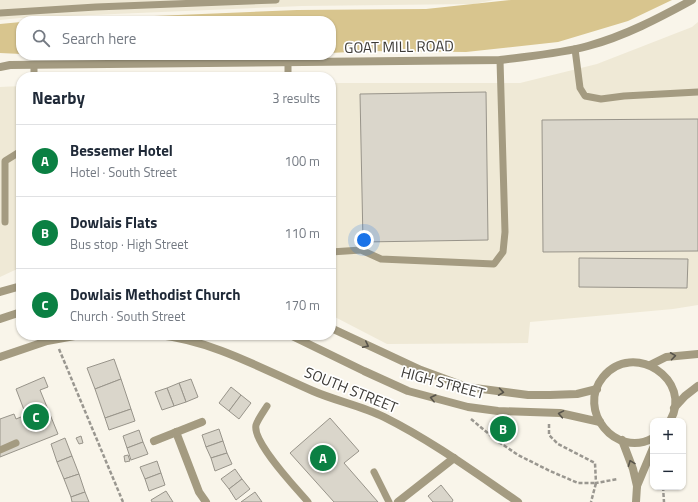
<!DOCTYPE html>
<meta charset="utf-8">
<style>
body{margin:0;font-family:"Titillium Web",sans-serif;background:#f6f6f7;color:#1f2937}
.controls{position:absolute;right:12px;bottom:12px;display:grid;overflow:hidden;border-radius:8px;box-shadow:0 1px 3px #0004}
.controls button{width:36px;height:36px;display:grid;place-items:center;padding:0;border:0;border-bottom:1px solid #e0e1e3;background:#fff;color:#1f2937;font:20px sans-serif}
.you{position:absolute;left:364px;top:240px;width:14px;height:14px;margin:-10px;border:3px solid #fff;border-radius:50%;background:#1a73e8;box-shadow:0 0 0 6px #1a73e833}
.badge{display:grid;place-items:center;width:26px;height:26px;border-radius:50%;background:#0b8043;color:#fff;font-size:13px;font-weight:700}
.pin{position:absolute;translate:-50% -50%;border:2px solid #fff;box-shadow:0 1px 4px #0006}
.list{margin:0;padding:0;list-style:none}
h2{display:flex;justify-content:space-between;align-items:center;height:52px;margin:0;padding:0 16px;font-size:17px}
h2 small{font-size:13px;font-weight:400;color:#747a83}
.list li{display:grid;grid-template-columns:26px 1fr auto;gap:12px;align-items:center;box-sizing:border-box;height:72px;padding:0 16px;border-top:1px solid #e0e1e3}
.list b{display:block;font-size:15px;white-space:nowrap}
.list p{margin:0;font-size:13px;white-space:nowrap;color:#747a83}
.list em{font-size:13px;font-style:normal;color:#747a83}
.icon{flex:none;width:22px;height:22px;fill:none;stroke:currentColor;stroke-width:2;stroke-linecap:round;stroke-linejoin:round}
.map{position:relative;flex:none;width:698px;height:502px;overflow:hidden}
.search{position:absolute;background:#fff;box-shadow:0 1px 3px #0004;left:16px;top:16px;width:320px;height:44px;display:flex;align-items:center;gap:10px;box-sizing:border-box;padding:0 14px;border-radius:16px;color:#747a83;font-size:15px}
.panel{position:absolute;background:#fff;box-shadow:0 1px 3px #0004;left:16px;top:72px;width:320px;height:268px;border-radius:16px}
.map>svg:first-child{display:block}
</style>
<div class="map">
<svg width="698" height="502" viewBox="0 0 698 502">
<rect width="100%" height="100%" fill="#f9f5ea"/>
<!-- built -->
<g fill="#efe9d6">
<path d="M0 0H494L474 4 302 6 20 18 0 20Z"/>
<path d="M698 22V305L673 309 530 322 528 343 387 344 331 315V83H520L597 64 692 27Z"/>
<path d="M21 86V269L15 270 0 277V87Z"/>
</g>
<!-- green -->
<g fill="#d8c58e">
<path d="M511 0H672L628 21 558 42 466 52 367 51 331 53V21H34L297 10 426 9Z"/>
<path d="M21 22V54L0 53V24Z"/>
</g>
<!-- building -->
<g fill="#dad6cb" stroke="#98948a">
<path d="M486 92 488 240 363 242 360 94Z"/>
<path d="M698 119V251L543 252 542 120Z"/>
<path d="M579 258 688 259 687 288 579 287Z"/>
<path d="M114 359 121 379 95 389 87 368Z"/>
<path d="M44 377 48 387 40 390 58 434 0 457V419L14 414 16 419 26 415 16 389Z"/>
<path d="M121 379 131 409 105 418 95 389Z"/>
<path d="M191 379 198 397 186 402 179 383Z"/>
<path d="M179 383 186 402 174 406 167 388Z"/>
<path d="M231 387 241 395 229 411 219 403Z"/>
<path d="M167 388 174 406 162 410 155 392Z"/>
<path d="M241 395 251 403 239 419 229 411Z"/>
<path d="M131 409 135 421 109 430 105 418Z"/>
<path d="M330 418 359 451 344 463 378 502H334L290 453Z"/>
<path d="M219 429 223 441 206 447 202 435Z"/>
<path d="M139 430 143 442 127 448 123 436Z"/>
<path d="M81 436 83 443 79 444 76 438Z"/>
<path d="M65 438 72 456 57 462 51 444Z"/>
<path d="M223 441 227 453 211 458 206 447Z"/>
<path d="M143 442 148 454 131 460 127 448Z"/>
<path d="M227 453 232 464 215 471 211 458Z"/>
<path d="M128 455 130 461 125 462 124 456Z"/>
<path d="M72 456 79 474 64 479 57 462Z"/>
<path d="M157 461 161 473 145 479 140 467Z"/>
<path d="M235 469 242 479 229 489 221 479Z"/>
<path d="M161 473 165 485 149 491 145 479Z"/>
<path d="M79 474 85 492 71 497 64 479Z"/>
<path d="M242 479 250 489 236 500 229 489Z"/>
<path d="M441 485 453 500 452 502H433L428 496Z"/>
<path d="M166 491 173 502H152L151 500Z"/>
<path d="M85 492 89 502H72L71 497Z"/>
<path d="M255 492 262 502H241Z"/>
</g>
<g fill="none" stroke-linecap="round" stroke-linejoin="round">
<!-- path -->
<g stroke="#9a9790" stroke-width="2.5" stroke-dasharray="4 2" stroke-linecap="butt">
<path d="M59 349 123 502"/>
<path d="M471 419 496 440 518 455 550 471 578 483H596L591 502"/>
<path d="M549 424V435L558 444 595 463 596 483 618 479"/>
<path d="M663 487 664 502"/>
</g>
<!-- service -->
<g stroke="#a49b81" stroke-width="7">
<path d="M0 13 96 7 276 0"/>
<path d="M575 49 580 88 585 96 601 99 624 96 698 92"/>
<path d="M34 65V77"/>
<path d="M288 77V63"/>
<path d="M5 222V161L21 151"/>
<path d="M331 252 361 250 381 259 494 264 503 252 505 232 500 60"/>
<path d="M267 406C264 411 258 419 256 425 252 442 296 488 308 502"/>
<path d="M0 450 16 443"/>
<path d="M374 472 389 502"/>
</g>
<!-- minor -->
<g stroke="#a49b81" stroke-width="8">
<path d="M159 335C214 341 264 370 313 391 336 401 362 406 384 417 432 441 474 472 518 502"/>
<path d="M0 357 47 341 80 335"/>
<path d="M176 432 199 492 206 502"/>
<path d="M622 440 633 469 637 486"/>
<path d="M154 441 202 422"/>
<path d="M398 502 454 458"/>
<path d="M636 502 637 486 653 448"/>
</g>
<!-- tertiary -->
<g stroke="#a49b81" stroke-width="8">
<path d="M0 67 10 65 500 60C529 56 559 54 588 46 625 36 659 18 692 0"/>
<path d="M0 292 21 286"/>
<path d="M0 319 21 312"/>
<path d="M331 328 421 370 467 387 528 395H550L577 394 597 389"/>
<path d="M290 335 364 371 408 391 468 407 498 411 560 413 600 422"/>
<path d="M650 365 666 357 698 354"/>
<path d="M674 408 685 396 698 386"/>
<path d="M653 438C616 459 576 410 603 377 633 340 694 380 670 421"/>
</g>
</g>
<!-- one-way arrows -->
<defs><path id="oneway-chevron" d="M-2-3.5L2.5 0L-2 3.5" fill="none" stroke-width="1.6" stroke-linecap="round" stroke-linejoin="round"/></defs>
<g stroke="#57534a">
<use href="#oneway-chevron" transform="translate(366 345) rotate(26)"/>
<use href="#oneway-chevron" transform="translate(673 356) rotate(-8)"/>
<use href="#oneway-chevron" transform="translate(501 392) rotate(8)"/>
<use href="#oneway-chevron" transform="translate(433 398) rotate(-166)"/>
<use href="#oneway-chevron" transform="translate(561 414) rotate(-170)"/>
<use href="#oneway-chevron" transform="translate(631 463) rotate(-111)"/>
</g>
<g text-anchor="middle" stroke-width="3.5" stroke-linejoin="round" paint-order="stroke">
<!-- street labels -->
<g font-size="15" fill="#3d3b37" stroke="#fff">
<text transform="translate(399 47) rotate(-1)" y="5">GOAT MILL ROAD</text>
<text transform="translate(443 383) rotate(15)" y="5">HIGH STREET</text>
<text transform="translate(351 390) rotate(22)" y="5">SOUTH STREET</text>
</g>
</g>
</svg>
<div class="controls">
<button>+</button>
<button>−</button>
</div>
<div class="you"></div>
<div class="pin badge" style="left:323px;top:458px">A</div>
<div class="pin badge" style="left:503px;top:429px">B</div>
<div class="pin badge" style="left:36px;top:417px">C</div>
<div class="search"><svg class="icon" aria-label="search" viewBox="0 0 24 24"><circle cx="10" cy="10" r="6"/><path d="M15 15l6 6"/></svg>Search here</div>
<section class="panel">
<h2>Nearby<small>3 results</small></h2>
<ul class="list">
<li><span class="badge">A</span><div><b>Bessemer Hotel</b><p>Hotel · South Street</p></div><em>100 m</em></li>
<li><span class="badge">B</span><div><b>Dowlais Flats</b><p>Bus stop · High Street</p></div><em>110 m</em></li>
<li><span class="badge">C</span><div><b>Dowlais Methodist Church</b><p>Church · South Street</p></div><em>170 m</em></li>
</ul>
</section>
</div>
